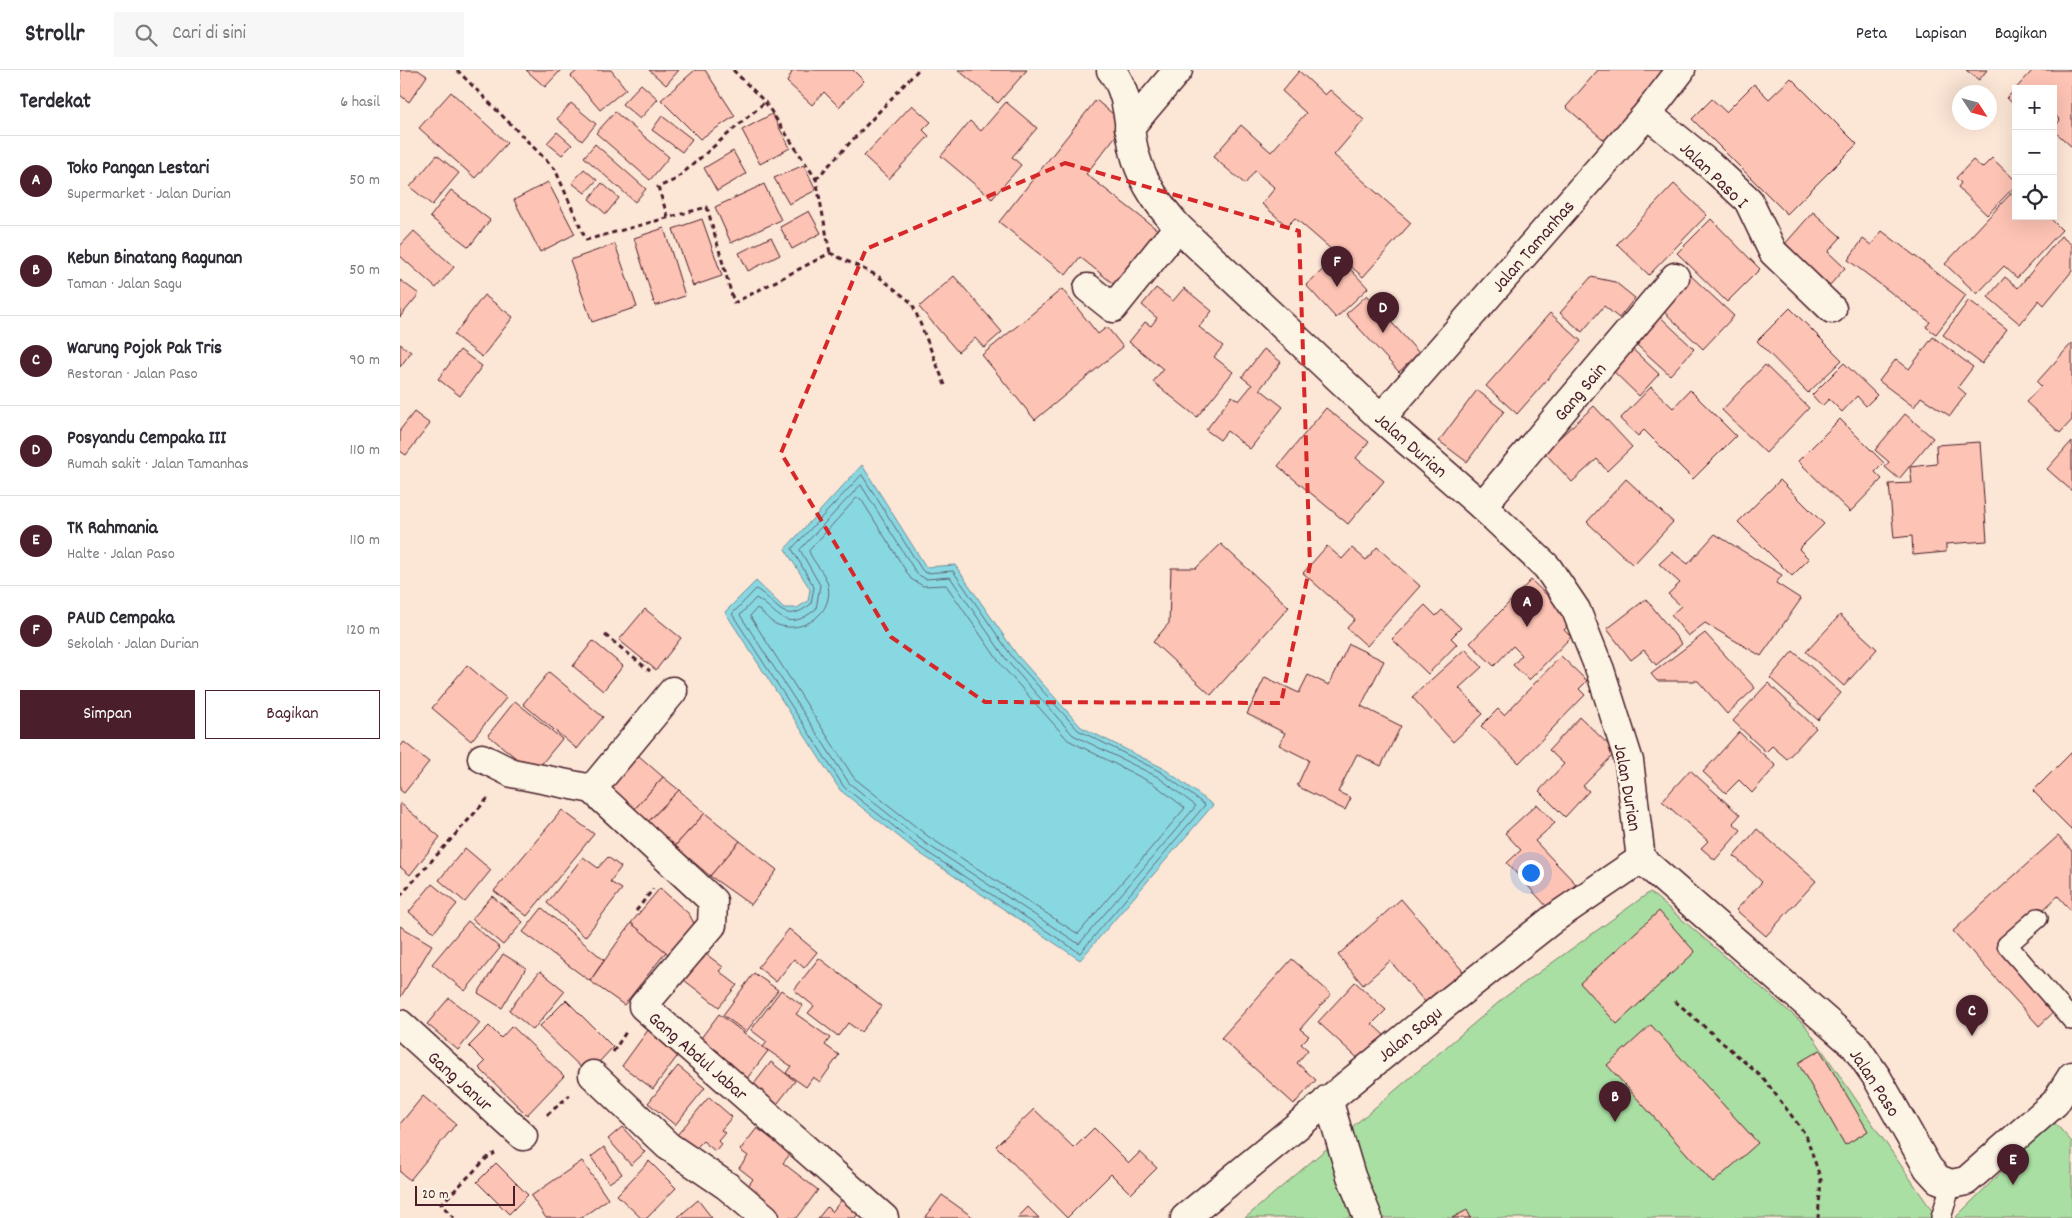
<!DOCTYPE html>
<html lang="id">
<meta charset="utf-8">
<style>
body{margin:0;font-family:Dekko,sans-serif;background:#f7f7f7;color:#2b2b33}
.controls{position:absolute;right:15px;top:15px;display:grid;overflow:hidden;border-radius:0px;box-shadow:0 5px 20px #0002}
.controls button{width:45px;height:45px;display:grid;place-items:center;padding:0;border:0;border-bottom:1px solid #e1e1e2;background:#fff;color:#2b2b33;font:25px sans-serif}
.compass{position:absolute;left:1552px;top:15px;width:45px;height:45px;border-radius:50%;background:#fff;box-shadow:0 5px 20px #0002;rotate:126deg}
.scale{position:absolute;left:15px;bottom:12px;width:100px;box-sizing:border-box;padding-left:5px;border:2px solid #4a1f2b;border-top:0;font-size:14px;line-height:18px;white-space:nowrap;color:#4a1f2b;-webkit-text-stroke:4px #fcf5e5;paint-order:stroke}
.you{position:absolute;left:1130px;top:802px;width:18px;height:18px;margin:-12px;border:4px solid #fff;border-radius:50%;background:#1a73e8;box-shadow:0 0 0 8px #1a73e833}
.badge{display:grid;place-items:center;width:32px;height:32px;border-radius:50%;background:#4a1f2b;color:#fff;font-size:16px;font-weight:700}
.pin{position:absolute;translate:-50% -41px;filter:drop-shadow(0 1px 2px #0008)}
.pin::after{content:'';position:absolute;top:26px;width:18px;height:15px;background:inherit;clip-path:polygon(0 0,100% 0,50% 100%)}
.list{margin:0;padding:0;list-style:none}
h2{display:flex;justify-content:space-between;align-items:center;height:65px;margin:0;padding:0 20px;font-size:21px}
h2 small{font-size:16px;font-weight:400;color:#7c7c81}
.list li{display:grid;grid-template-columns:32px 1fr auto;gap:15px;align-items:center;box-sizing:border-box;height:90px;padding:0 20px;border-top:1px solid #e1e1e2}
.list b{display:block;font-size:19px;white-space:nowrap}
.list p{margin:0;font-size:16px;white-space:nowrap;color:#7c7c81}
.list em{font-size:16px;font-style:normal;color:#7c7c81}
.actions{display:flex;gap:10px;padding:15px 20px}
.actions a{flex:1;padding:11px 0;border:1px solid #4a1f2b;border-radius:0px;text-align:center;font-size:18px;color:#4a1f2b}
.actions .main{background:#4a1f2b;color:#fff}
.icon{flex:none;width:28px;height:28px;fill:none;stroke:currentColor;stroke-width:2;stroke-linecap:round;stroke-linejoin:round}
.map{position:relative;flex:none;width:1672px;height:1148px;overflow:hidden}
header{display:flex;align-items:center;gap:30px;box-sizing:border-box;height:70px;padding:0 25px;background:#fff;border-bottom:1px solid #e1e1e2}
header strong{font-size:24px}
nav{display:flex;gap:28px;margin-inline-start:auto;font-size:18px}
.search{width:350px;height:45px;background:#f7f7f7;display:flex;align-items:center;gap:12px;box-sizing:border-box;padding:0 18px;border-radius:0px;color:#7c7c81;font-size:19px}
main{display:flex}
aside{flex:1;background:#fff}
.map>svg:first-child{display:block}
</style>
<header>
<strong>Strollr</strong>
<div class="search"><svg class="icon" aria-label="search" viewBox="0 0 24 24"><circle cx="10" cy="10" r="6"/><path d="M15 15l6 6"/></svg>Cari di sini</div>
<nav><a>Peta</a><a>Lapisan</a><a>Bagikan</a></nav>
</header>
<main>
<aside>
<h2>Terdekat<small>6 hasil</small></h2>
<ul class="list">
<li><span class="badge">A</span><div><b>Toko Pangan Lestari</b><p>Supermarket · Jalan Durian</p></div><em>50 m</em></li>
<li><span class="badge">B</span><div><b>Kebun Binatang Ragunan</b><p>Taman · Jalan Sagu</p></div><em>50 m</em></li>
<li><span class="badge">C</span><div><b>Warung Pojok Pak Tris</b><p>Restoran · Jalan Paso</p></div><em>90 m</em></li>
<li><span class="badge">D</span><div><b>Posyandu Cempaka III</b><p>Rumah sakit · Jalan Tamanhas</p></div><em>110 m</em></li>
<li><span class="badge">E</span><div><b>TK Rahmania</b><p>Halte · Jalan Paso</p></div><em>110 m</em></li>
<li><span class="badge">F</span><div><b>PAUD Cempaka</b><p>Sekolah · Jalan Durian</p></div><em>120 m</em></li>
</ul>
<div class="actions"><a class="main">Simpan</a><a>Bagikan</a></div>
</aside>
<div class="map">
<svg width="1672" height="1148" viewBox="0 0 1672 1148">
<rect width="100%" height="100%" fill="#fce6d6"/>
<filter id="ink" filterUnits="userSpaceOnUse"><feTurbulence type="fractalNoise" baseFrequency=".02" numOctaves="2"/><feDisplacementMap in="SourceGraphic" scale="10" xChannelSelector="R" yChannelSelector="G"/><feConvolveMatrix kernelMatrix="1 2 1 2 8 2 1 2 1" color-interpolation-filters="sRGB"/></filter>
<g filter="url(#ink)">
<!-- green -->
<g fill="#a9dfa3" stroke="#7a7f67">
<path d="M1250 822 1405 955 1537 1148H845L1105 927Z"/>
<path d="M1653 1051 1672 1072V1148H1555Z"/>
</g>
<!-- water -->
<path fill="#88d8e2" stroke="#6f8e99" d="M462 395 526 497 555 495 617 585 681 657 763 698 813 735 680 890 518 782 440 720 325 542 356 511 384 538H397L408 531 410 519 385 479Z"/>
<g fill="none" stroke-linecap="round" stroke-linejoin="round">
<!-- shore -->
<g stroke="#636974" stroke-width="1">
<path d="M462 405 522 500 526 503 553 501 613 588 678 660 761 702 805 735 680 883 521 778 444 717 332 544 356 519C378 532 382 557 411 534L414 517 392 479Z"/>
<path d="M461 415 517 504 526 509 550 507 608 592 673 665 758 707 796 736 679 874 525 773 449 713 340 545 356 528C379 541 384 565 416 539L420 515 400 480Z"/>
<path d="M457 428 461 429 511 509 523 516 546 515 602 596 668 670 754 714 785 738 678 864 529 767 454 708 350 546 357 538C364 543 369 552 378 555 403 564 434 543 428 515 425 502 413 493 409 481Z"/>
</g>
</g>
<!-- building -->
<g fill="#fdc3b4" stroke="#4a1f2b">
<path d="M0 0H18L27 6 9 32 0 25Z"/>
<path d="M126 0H161L145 17Z"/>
<path d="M178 0H211L226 19 200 40 171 6Z"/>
<path d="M249 0H279L266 15Z"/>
<path d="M295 0H305L335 46 300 69 261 30Z"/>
<path d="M389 0H453L464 11 439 37 424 22 412 35 387 12 392 2Z"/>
<path d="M558 0H627L598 33Z"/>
<path d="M1198 0H1267L1205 71 1166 37Z"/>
<path d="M1566 0H1587L1579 10Z"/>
<path d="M1633 0H1672V77L1653 60 1660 50 1653 43V19H1616V37L1607 28Z"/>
<path d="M899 1 925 25 930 20 964 50 934 85 1011 153 963 207 895 148 887 156 862 134 875 118 855 101 845 114 813 87 841 55 871 82 906 43 882 21Z"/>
<path d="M1391 8 1457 74 1387 144 1292 49 1312 29 1326 42 1354 14 1369 29Z"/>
<path d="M241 14 258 29 240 49 222 34Z"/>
<path d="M51 22 107 73 75 108 19 58Z"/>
<path d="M696 30 725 54 686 104 764 165 721 220 680 187 666 205 599 152Z"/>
<path d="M606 32 637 58 612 87 621 95 592 129 541 86 570 51 581 61Z"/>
<path d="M171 33 196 54 182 71 157 49Z"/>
<path d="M512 35 531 52 523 60 529 66 489 109 464 86Z"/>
<path d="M215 42 269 87 250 110 196 63Z"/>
<path d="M372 44 390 78 360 94 342 60Z"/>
<path d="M262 46 292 69 282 82 252 60Z"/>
<path d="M157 62 172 75 162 85 147 73Z"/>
<path d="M195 74 246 119 235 132 184 87Z"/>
<path d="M333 81 346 104 317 121 304 98Z"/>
<path d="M37 85 59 103 32 135 10 117Z"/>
<path d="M1592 88 1616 111V115L1587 145 1558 117 1561 113 1556 108 1573 90 1582 98Z"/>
<path d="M404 95 416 120 389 134 374 108Z"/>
<path d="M184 99 197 110 185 123 172 113Z"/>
<path d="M148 112 175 164 140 182 114 130Z"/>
<path d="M202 113 219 128 206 144 189 129Z"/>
<path d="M364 114 381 150 331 173 315 137Z"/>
<path d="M1274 114 1307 145 1249 205 1217 174Z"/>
<path d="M1616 118V146H1648L1662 160 1617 208 1604 196 1577 224 1545 194Z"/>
<path d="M51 120 90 150 69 177 30 147Z"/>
<path d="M409 141 421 163 392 179 380 157Z"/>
<path d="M1413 142 1441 167 1428 182 1445 198 1429 216 1384 175Z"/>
<path d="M302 149 322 206 293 216 273 159Z"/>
<path d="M1311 149 1360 199 1327 232 1277 183Z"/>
<path d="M264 158 285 226 255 236 234 168Z"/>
<path d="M14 161 54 197 36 218 0 186V176Z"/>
<path d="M1482 161 1566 225 1536 264 1526 257 1530 252 1448 190 1463 169 1471 175Z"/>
<path d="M1661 166 1672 175V201L1644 235 1639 230 1620 254 1588 227 1605 207 1618 218Z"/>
<path d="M371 167 380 185 348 201 339 183Z"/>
<path d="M215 174 237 237 192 252 170 190Z"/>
<path d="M938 186 968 218 936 248 906 215Z"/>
<path d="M1289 204 1334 246 1303 279 1258 236Z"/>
<path d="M554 206 602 262 584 278 575 268 558 282 519 237Z"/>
<path d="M1191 207 1215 212 1235 228 1219 248 1204 236 1182 262 1160 243Z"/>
<path d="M0 210 19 224 0 247Z"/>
<path d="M756 218 773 231 784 218 812 241 799 257 823 276 814 287 833 302 797 347 753 312 763 299 729 272 745 252 751 256 757 248 742 235Z"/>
<path d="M662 219 698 264 707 257 723 277 635 350 582 285Z"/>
<path d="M84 225 113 247 82 287 54 265Z"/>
<path d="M967 225 1019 283 999 302 946 244Z"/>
<path d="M1569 230 1607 259 1582 294 1543 265Z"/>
<path d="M1390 238 1442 290 1408 323 1357 271Z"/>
<path d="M1253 240 1294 279 1270 305 1228 267Z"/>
<path d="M1150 243 1181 271 1117 344 1086 316Z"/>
<path d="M1533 267 1573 297 1558 317 1566 324 1550 346 1521 327 1514 337 1479 311 1496 289 1509 299Z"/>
<path d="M1672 273V350L1660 363 1626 332 1641 316 1637 312Z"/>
<path d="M0 274 11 282 0 297Z"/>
<path d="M1227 274 1259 304 1239 326 1207 295Z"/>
<path d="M864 279 881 292 860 319 883 337 850 379 827 361 820 370 806 360 832 326 839 331 852 315 842 307Z"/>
<path d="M60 280 82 296 60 326 38 309Z"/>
<path d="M1444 293 1477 325 1466 336 1457 326 1442 342 1429 329 1422 336 1412 325Z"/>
<path d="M1365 295 1409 338 1366 383 1322 340Z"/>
<path d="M1251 317 1273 338 1290 320 1336 366 1293 409 1244 360 1238 366 1220 349Z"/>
<path d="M1077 320 1104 341 1067 392 1039 371Z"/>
<path d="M1194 336 1232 377 1207 401 1197 389 1172 412 1144 382Z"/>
<path d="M926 338 969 372 956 388 984 411 948 454 878 396Z"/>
<path d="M14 342 30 354 6 385 0 381V360Z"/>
<path d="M1505 344 1533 368 1499 409 1485 397 1489 392 1475 380Z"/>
<path d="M1440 349 1484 393 1475 402 1482 409 1450 442 1398 391Z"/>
<path d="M1672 371V421L1647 399Z"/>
<path d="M1580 372 1587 471 1546 474V482L1513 485 1512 466 1494 468 1489 414 1512 413 1510 397 1537 394 1536 375Z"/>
<path d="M1226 409 1273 452 1233 495 1187 452Z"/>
<path d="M1380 410 1424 454 1399 479 1409 489 1392 506 1338 452Z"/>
<path d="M1315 464 1382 505 1376 513 1401 529 1361 586 1305 553 1288 566 1271 545 1281 536 1268 524 1280 513 1259 494 1272 482 1288 494Z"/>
<path d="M821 474 889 537 811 625 753 572 769 553 771 498H796Z"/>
<path d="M927 476 942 489 952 478 966 490 977 477 1020 516 967 576 947 558 955 549 903 503Z"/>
<path d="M1131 510 1173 550 1164 560 1171 567 1129 610 1113 595 1122 585 1113 576 1094 596 1070 573Z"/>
<path d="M1246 529 1282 574 1256 595 1244 580 1231 590 1207 559Z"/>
<path d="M1025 535 1036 546 1042 540 1061 558 1051 568 1057 574 1028 604 992 569Z"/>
<path d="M245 539 281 568 256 600 219 570Z"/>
<path d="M1440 545 1477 579 1444 616 1406 582Z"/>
<path d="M1305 563 1355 618 1327 644 1298 611H1257L1251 604Z"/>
<path d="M193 571 223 596 203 621 173 596Z"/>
<path d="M949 574 984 591 961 636 1001 656 981 696 957 684 938 722 951 728 945 740 897 716 909 690 879 675 885 663 847 644 865 607 899 623 908 605 929 615Z"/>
<path d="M1065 579 1082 597 1059 618 1083 644 1053 672 1012 627Z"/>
<path d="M1393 581 1441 623 1418 650 1370 608Z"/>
<path d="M1161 586 1187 611 1179 619 1185 625 1119 693 1081 656 1098 639 1104 645Z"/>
<path d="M67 595 106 628 71 671 32 638Z"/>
<path d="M149 602 203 647 177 679 123 634Z"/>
<path d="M1368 613 1416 658 1387 689 1372 676 1366 682 1333 651Z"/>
<path d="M115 631 162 669 134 703 88 665Z"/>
<path d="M1180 647 1216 682 1183 716 1189 721 1165 747 1139 721 1164 694 1149 680Z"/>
<path d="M1339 662 1376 696 1352 723 1339 710 1326 723 1303 702Z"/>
<path d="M4 672 29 692 4 723 0 720V677Z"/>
<path d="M231 679 263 707 232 742 201 715Z"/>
<path d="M1672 682V760L1633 721Z"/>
<path d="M1290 700 1340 745 1333 753 1341 760 1315 790 1301 778 1308 771 1262 731Z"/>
<path d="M263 707 279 720 246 754 232 742Z"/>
<path d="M279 720 305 743 275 776 246 754Z"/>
<path d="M0 733 40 767 10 805 0 797Z"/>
<path d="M1137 734 1155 753 1135 771 1176 814 1149 839 1107 793 1121 780 1105 763Z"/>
<path d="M162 740 194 764 127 846 94 821Z"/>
<path d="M305 743 340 771 310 806 275 776Z"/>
<path d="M1357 759 1416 811 1366 866 1336 840 1362 812 1334 786Z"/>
<path d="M1658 766 1672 781V842L1658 826 1601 879 1656 940 1639 956 1553 861Z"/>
<path d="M340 771 377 800 351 835 310 806Z"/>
<path d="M65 778 91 800 65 832 39 810Z"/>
<path d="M183 787 198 798 208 787 221 797 210 812 222 819 185 867 147 833Z"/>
<path d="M32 814 57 834 34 862 9 842Z"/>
<path d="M260 818 289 844 296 857 274 889 231 853Z"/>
<path d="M92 826 123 852 103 875 72 849Z"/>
<path d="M1001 829 1068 907 1031 939 990 891 963 915 938 885Z"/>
<path d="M142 838 204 890 190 911 123 862Z"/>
<path d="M1259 841 1295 882 1217 954 1180 913Z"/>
<path d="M68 851 100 878 65 921 32 894Z"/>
<path d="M231 853 266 882 224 935 190 911Z"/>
<path d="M0 856 32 875 0 928Z"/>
<path d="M389 859 417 882 404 898 394 889 376 912 358 897Z"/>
<path d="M103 884 126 898 102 938 78 923Z"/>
<path d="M306 884 323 897 319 901 337 915 319 937 280 907 297 886 302 890Z"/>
<path d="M419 888 482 936 461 962 448 953 438 966 408 943 414 936 394 920Z"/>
<path d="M892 889 931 924 900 959 909 966 901 974 908 980 897 993 916 1010 894 1034 821 968Z"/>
<path d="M140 901 165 921 133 960 109 940Z"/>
<path d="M354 903 378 920 346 962 323 945Z"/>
<path d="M955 912 986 940 972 954 986 967 963 993 918 952Z"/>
<path d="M381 920 403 936 396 944 430 968 425 975 439 985 420 1012 413 1007 406 1017 386 1003 391 996 363 977 367 972 351 960Z"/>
<path d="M49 928 80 953 58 980 27 954Z"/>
<path d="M166 930 213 977 188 1004 139 957Z"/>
<path d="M319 944 368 981 342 1015 312 991 319 982 301 968Z"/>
<path d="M1251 955 1358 1073 1313 1113 1207 995Z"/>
<path d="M89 956 101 968 112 956 164 1006 127 1045 79 998 85 992 69 976Z"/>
<path d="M251 956 282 980 253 1019 222 996Z"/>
<path d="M1420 980 1468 1061 1445 1075 1398 993Z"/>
<path d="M371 992 395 1011 371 1042 347 1023Z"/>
<path d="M278 996 305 1018 275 1055 248 1033Z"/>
<path d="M23 1026 56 1054 10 1110 0 1102V1054Z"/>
<path d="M309 1027 332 1047 321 1060 325 1063 318 1071 321 1074 315 1081 303 1071 294 1080 277 1065Z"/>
<path d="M634 1039 674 1078 694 1058 729 1093 740 1082 757 1098 731 1124 711 1104 667 1148 596 1076Z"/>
<path d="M222 1057 245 1082 231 1095 208 1069Z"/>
<path d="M357 1058 391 1083 383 1093 418 1120 397 1148H373L342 1124 353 1109 339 1098 348 1086 340 1080Z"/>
<path d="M204 1077 222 1104 209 1113 191 1087Z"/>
<path d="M182 1091 208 1129 181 1148H146L131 1126Z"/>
<path d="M249 1091 276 1118 247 1148H241L217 1125Z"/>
<path d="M96 1093 128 1125 109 1144 77 1112Z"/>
<path d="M446 1124 463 1138 455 1148H418L427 1137 432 1142Z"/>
<path d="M542 1125 574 1148H525Z"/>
<path d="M298 1130 312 1148H277Z"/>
<path d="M628 1137 639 1148H617Z"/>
<path d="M1067 1140 1071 1148H1052Z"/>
</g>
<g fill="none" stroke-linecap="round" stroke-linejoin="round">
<defs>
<g id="lane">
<path d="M1638 848 1607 875 1672 950"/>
<path d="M1541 1148 1551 1114"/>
</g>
<g id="street">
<path d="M1247 44 1310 95 1348 130 1373 182 1432 239"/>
<path d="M729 58 778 0"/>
<path d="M688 218 713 238 778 157"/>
<path d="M981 348 1247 44 1281 0"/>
<path d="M1082 436 1275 207"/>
<path d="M82 688 112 703 192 719 313 831 312 855 243 936 484 1148"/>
<path d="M192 719 273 621"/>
<path d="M0 954 123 1066"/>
<path d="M193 1005 268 1076 327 1116 365 1148"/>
<path d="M928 1029 951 1106 968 1148"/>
</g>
<g id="secondary">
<path d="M711 0C731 24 727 60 736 88 744 115 760 136 778 157L981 348 1082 436 1147 497 1176 540 1200 600 1229 691 1241 789"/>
<path d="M1241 789 1455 976 1476 1006 1528 1098 1538 1109 1551 1114 1566 1111 1655 1033 1672 1006"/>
<path d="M785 1148 1042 937 1153 849 1241 789"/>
</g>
</defs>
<!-- lane casing -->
<use href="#lane" stroke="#4a1f2b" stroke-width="22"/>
<!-- street casing -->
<use href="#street" stroke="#4a1f2b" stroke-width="31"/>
<!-- secondary casing -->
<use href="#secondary" stroke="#4a1f2b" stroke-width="31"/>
<!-- path -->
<g stroke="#4a1f2b" stroke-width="3" stroke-dasharray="5 4" stroke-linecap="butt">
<path d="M57 0 155 99 186 170 307 137 334 233 430 183"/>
<path d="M333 0 365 32 416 109 430 183"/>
<path d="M416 109 518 0"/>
<path d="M268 147 258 117 275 110 365 32"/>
<path d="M430 183 478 206 512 233 545 315"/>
<path d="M205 565 250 601"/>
<path d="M0 826 89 727"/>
<path d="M236 841 253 819"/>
<path d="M1275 931 1364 1009 1406 1065 1421 1110 1418 1148"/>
<path d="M213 982 226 962"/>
<path d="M147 1045 170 1025"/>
<path d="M54 1148 41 1134 87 1088 95 1083"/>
</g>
<!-- lane -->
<use href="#lane" stroke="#fcf5e5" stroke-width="19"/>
<!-- street -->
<use href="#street" stroke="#fcf5e5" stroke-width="28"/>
<!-- secondary -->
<use href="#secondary" stroke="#fcf5e5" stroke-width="28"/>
</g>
</g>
<!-- marked area -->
<path fill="none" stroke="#d62828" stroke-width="4" stroke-dasharray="10 6" stroke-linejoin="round" d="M665 93 899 161 910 495 881 633 585 632 491 567 381 383 466 179Z"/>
<g text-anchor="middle" stroke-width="5" stroke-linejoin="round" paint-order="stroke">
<!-- street labels -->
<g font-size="19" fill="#4a1f2b" stroke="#fcf5e5">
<text transform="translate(1315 104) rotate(44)" y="7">Jalan Paso I</text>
<text transform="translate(1132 175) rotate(-49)" y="7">Jalan Tamanhas</text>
<text transform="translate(1179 321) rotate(-50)" y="7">Gang Sain</text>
<text transform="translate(1012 374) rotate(41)" y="7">Jalan Durian</text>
<text transform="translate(1229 717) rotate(80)" y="7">Jalan Durian</text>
<text transform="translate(1009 963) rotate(-39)" y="7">Jalan Sagu</text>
<text transform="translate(299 985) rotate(41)" y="7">Gang Abdul Jabar</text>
<text transform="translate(61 1010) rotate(42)" y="7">Gang Janur</text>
<text transform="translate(1476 1012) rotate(57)" y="7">Jalan Paso</text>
</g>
</g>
</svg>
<div class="controls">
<button>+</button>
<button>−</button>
<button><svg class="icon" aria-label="locate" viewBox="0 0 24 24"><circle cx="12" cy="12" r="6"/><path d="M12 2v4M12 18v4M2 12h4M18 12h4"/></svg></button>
</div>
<svg class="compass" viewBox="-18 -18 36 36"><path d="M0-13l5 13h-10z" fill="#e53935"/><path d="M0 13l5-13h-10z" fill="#7c7c81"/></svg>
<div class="scale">20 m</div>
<div class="you"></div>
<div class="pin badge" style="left:1127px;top:557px">A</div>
<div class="pin badge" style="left:1215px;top:1052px">B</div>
<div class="pin badge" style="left:1572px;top:966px">C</div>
<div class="pin badge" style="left:983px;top:263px">D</div>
<div class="pin badge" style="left:1613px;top:1115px">E</div>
<div class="pin badge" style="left:937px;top:217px">F</div>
</div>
</main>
